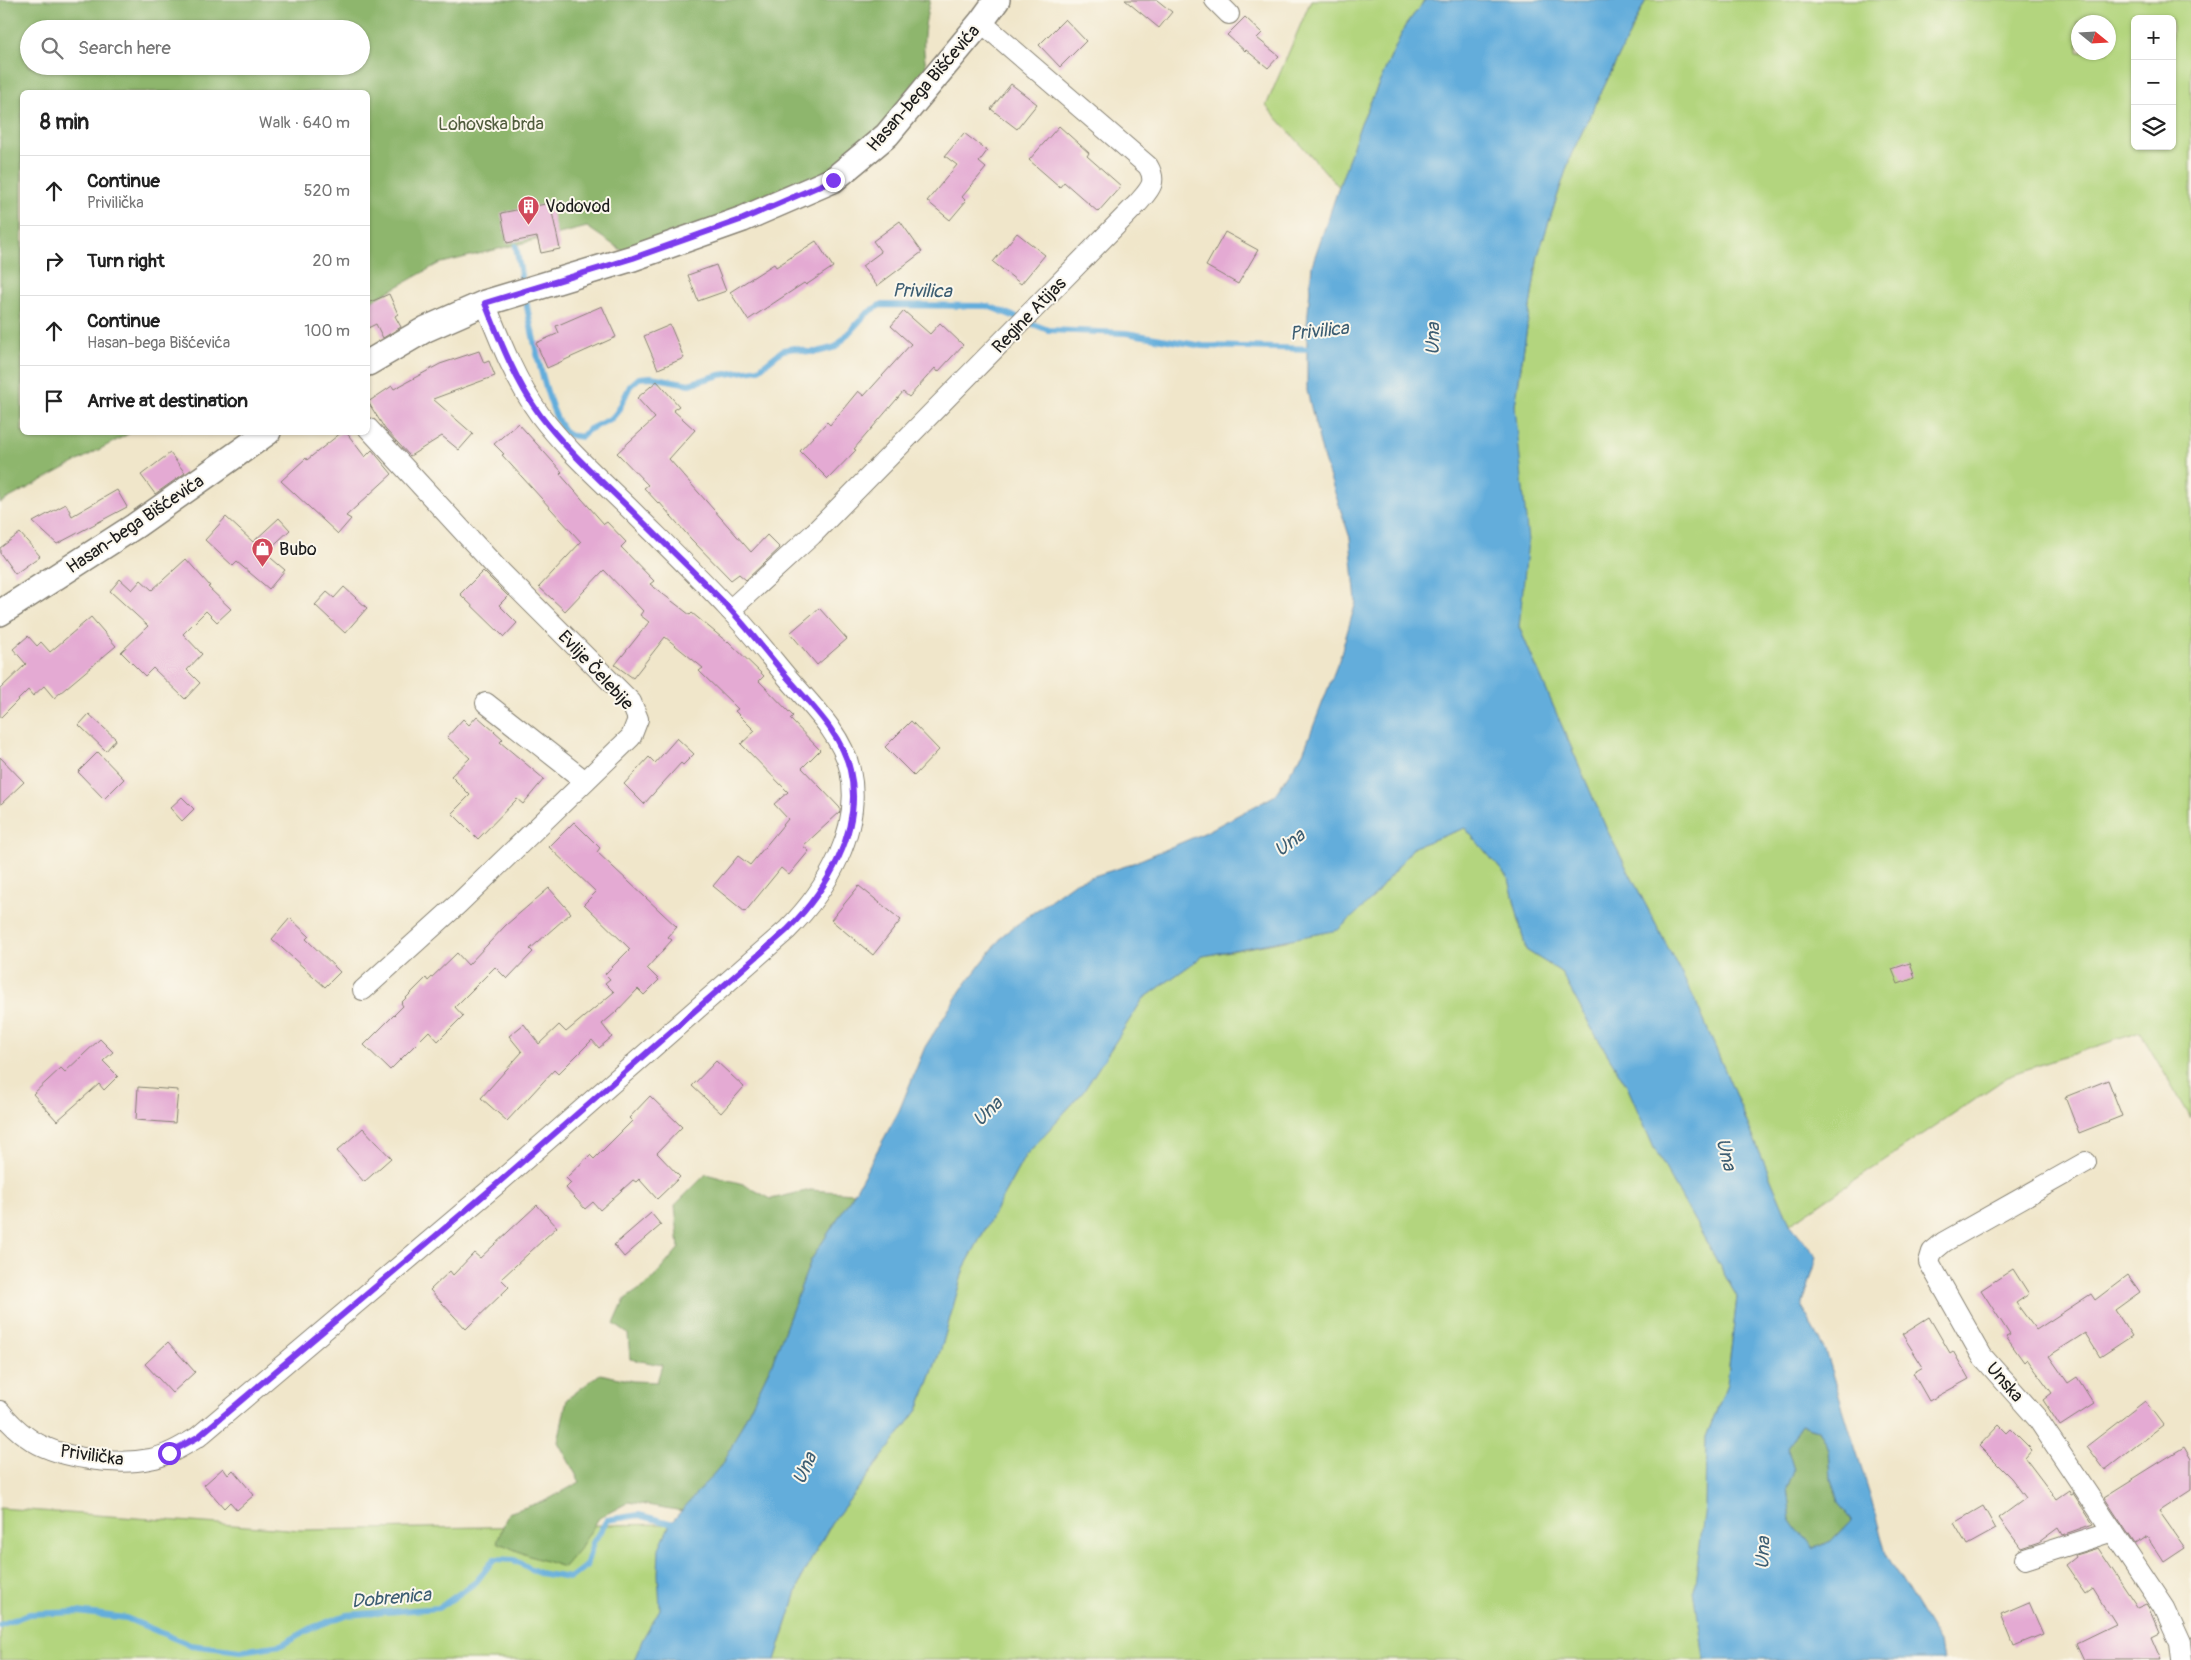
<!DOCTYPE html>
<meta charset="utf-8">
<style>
body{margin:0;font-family:Pangolin,sans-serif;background:#f6f6f6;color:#222}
.controls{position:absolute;right:15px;top:15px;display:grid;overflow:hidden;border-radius:8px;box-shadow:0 1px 4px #0004}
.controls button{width:45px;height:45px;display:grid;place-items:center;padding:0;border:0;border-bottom:1px solid #e0e0e0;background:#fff;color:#222;font:25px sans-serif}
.compass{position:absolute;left:2071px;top:15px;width:45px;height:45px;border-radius:50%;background:#fff;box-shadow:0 1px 4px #0004;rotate:108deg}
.stop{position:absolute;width:15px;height:15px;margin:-11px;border:4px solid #7c3aed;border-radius:50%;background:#fff}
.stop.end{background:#7c3aed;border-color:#fff;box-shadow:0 1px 5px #0008}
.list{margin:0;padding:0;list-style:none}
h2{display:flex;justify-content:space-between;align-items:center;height:65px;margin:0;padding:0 20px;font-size:21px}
h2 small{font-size:16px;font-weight:400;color:#767676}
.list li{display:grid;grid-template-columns:32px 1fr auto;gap:15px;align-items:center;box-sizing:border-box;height:70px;padding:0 20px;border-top:1px solid #e0e0e0}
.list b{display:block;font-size:19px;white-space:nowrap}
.list p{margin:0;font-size:16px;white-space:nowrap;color:#767676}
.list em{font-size:16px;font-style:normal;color:#767676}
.icon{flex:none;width:28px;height:28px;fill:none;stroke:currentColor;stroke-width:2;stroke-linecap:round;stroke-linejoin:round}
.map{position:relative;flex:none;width:2191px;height:1660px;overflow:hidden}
.search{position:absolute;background:#fff;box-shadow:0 1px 4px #0004;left:20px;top:20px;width:350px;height:55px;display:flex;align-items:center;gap:12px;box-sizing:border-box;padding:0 18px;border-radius:28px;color:#767676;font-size:19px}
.panel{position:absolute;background:#fff;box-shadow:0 1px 4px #0004;left:20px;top:90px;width:350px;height:345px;border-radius:8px}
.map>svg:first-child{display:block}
</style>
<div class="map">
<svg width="2191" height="1660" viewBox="0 0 2191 1660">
<rect width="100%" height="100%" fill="#fbf7ec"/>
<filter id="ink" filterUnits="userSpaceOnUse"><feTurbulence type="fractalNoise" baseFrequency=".02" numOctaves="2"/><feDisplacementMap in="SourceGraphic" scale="10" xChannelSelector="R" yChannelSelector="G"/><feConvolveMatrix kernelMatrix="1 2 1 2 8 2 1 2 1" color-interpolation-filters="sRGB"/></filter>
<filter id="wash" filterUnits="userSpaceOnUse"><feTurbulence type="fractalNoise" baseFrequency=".0096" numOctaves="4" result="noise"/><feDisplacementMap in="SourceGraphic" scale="20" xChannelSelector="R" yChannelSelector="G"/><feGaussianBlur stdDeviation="1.12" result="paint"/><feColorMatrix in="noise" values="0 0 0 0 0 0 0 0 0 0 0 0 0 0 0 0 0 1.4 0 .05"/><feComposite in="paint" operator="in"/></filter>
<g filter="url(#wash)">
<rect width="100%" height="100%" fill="#f0e6ca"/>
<!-- green -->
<g fill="#b3d57e" stroke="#68784d" fill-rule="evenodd">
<path d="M1311 0H1425L1405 26 1361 123 1340 188 1266 106Z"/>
<path d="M1646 0H2191V1118L2140 1032 2012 1074 1790 1224 1696 1002 1607 830 1519 627 1515 406 1538 255 1571 155ZM2135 19H2172V146H2135ZM2078 22H2108V52H2078Z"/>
<path d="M1465 828 1509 879 1526 950 1561 972 1592 1029 1627 1086 1654 1148 1737 1297 1727 1384 1706 1437 1704 1660H775L802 1576 831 1524 918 1410 942 1346 964 1268 1025 1156 1083 1092 1143 999 1203 956 1286 941 1370 901 1414 847Z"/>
<path d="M0 1508 301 1530 670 1524 664 1660H0Z"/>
</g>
<!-- forest -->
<g fill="#8eb66d" stroke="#556944" fill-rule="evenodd">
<path d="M0 0H930C923 31 920 52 931 82L861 158 633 258 587 227 438 264 368 303V92H22V432L130 433 0 503ZM29 29H361V66H29Z"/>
<path d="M706 1174 743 1184 771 1199 810 1190 854 1193 811 1260 773 1361 724 1462 683 1511 629 1502 599 1518 580 1548 564 1567 529 1556 497 1542 508 1513 547 1500 580 1482 558 1442 567 1399 600 1374 633 1381 657 1382 662 1365 630 1359 628 1334 614 1324 625 1299 650 1282 679 1248 675 1205Z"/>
<path d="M1802 1425 1818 1430 1829 1450 1831 1479 1838 1503 1852 1520 1832 1541 1811 1549 1791 1520 1787 1488 1794 1470 1787 1447Z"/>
</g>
<!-- water -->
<path fill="#63addb" stroke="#40647c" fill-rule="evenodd" d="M1425 0H1646L1571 155 1538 255 1515 406 1528 541 1519 627 1607 830 1696 1002 1790 1224 1817 1257 1802 1307 1824 1348 1871 1498 1886 1554 1940 1643 1943 1660H1704L1694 1590 1705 1506 1706 1437 1727 1384 1737 1297 1654 1148 1627 1086 1592 1029 1561 972 1526 950 1509 879 1465 828 1414 847 1370 901 1338 930 1203 956 1143 999 1083 1092 1025 1156 964 1268 942 1346 918 1410 831 1524 802 1576 775 1660H634L643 1638 660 1609 658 1574 659 1548 670 1524 724 1462 773 1361 811 1260 854 1193 899 1111 925 1047 961 990 1004 934 1075 882 1126 866 1204 833 1274 796 1303 753 1339 660 1356 602 1350 538 1324 460 1307 391V325L1312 265 1361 123 1405 26ZM1802 1425 1818 1430 1829 1450 1831 1479 1838 1503 1852 1520 1832 1541 1812 1549 1791 1520 1787 1488 1794 1470 1787 1447Z"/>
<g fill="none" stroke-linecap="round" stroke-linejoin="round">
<!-- stream -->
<g stroke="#63addb" stroke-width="6">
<path d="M516 246 523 287"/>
<path d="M525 296C530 322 548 422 569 435 572 436 578 436 581 437L588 430 612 418 618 411 630 386 639 378 651 377 689 384 720 375 759 369 783 350 795 348 807 352H817L836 347 866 314 880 305 988 306 1048 330 1126 333 1203 346 1315 349"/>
<path d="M0 1625 29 1614 78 1612 126 1618 190 1645 241 1651 281 1645 314 1627 346 1615 439 1608 476 1582 494 1559 514 1560 539 1573 570 1578 586 1566 593 1543 607 1520 639 1515 677 1525"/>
</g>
</g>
<g id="blocks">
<!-- building -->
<g fill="#e4aad3">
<path d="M1125 0H1157L1172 12 1159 28Z"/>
<path d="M1245 17 1262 33 1257 38 1279 56 1268 68 1246 50 1245 51 1227 35Z"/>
<path d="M1065 19 1086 41 1060 67 1039 45Z"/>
<path d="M1011 84 1037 104 1017 129 991 109Z"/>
<path d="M1059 126 1089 153 1087 156 1121 186 1098 212 1064 182 1060 187 1029 160Z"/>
<path d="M964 133 987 151 979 162 986 168 962 197 966 201 950 220 927 201 957 165 945 156Z"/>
<path d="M550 203 560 249 541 253 537 237 507 243 501 213Z"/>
<path d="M900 221 922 252 877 286 862 266 881 252 873 241Z"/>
<path d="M1225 232 1258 250 1238 284 1206 266Z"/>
<path d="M1017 233 1045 255 1021 284 993 262Z"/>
<path d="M816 241 833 267 806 285 804 283 748 320 730 292 774 264 776 267Z"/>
<path d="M716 265 726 291 698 301 688 275Z"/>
<path d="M389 294 398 314 395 316 401 327 383 338 376 324 368 328V303Z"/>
<path d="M602 306 616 337 547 368 536 343 559 333 556 326Z"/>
<path d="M904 311 930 334 940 323 963 345 938 372 935 368 909 397 903 392 854 449 856 450 828 479 800 451 827 422 830 425 858 391 864 396 911 344 891 326Z"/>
<path d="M670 325 684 358 658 369 644 336Z"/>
<path d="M479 351 484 363 489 361 495 376 433 399 473 434 459 450 442 436 410 456 385 429 368 402 392 386 394 389 440 364Z"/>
<path d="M657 381 679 406 673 410 695 430 669 459 751 552 767 535 780 548 746 580 739 574 731 580 691 539 659 502 658 503 644 488 648 485 617 453 655 418 637 398Z"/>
<path d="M518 423 562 472 560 474 604 524 607 522 626 542 621 547 654 581 650 584 690 615 692 613 727 642 728 641 764 676 759 681 793 716 790 719 820 750 802 768 840 808V812L803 846 809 851 789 875 781 868 745 912 713 886 738 856 750 865 788 819 774 804 788 792 741 744 755 731 735 711 738 709 699 671 703 668 665 637 633 678 615 665 649 622 640 615 643 611 604 570 565 611 539 587 581 542 502 455 504 454 494 444Z"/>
<path d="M342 432H346L365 457 372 450 392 474 346 516 351 519 338 534 281 481 306 458 307 460Z"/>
<path d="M170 453 185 473 155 494 141 475Z"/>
<path d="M117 490 127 507 57 544 33 522 66 504 72 516Z"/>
<path d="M226 517 253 542 279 518 290 530 265 553 285 570 269 589 237 562 233 566 205 540Z"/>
<path d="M20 533 40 556 15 574 0 553V548Z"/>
<path d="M186 559 210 586 208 587 231 609 217 622 206 611 183 634 202 654 187 670 200 683 185 699 153 668 145 676 121 652 148 626 110 591 120 579 132 590 141 580 152 590Z"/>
<path d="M483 571 508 596 499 605 517 623 504 637 460 594Z"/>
<path d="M344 587 367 608 345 633 315 605 327 592 334 598Z"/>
<path d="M819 608 847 639 817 665 790 633Z"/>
<path d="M91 617 116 646 54 698 44 686 33 696 28 690 0 718V689L26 664 13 649 28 636 37 646 41 642 50 652Z"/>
<path d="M89 714 116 739 106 751 79 725Z"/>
<path d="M477 716 503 739 500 742 544 779 523 804 517 799 478 839 452 813 470 795 451 776 470 758 447 737 463 719 469 725Z"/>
<path d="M911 721 939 750 914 776 885 747Z"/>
<path d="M677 738 694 754 683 765 681 763 644 804 624 784 649 757 655 763Z"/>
<path d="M98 752 124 779 104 799 78 772Z"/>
<path d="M0 757 24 782 0 805Z"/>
<path d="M182 797 194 809 182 821 170 808Z"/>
<path d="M574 822 600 848 597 852 677 927 668 937 672 940 647 968 659 980 644 995 638 989 616 1012 602 1024 612 1037 599 1048 592 1040 558 1074 554 1070 507 1121 481 1098 522 1052 509 1036 524 1024 539 1044 559 1025 566 1032 614 992 605 983 610 979 605 974 630 949 584 904 596 892 549 847Z"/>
<path d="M859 886 901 920 873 955 831 920Z"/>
<path d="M549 888 571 913 530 949 533 952 507 979 495 967 455 1007 463 1016 438 1041 429 1031 390 1070 364 1045 403 1006 401 1003 426 978 428 981 457 953 468 965 506 925Z"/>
<path d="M290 918 309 936 306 939 340 972 325 987 272 939Z"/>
<path d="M1910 963 1915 978 1898 984 1892 969Z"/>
<path d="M100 1039 113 1052 103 1061 118 1076 104 1090 99 1084 57 1121 33 1094 61 1068 65 1072Z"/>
<path d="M716 1061 744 1087 721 1113 692 1086Z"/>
<path d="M2108 1080 2122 1116 2079 1133 2065 1097Z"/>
<path d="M138 1087 178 1090 175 1123 136 1120Z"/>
<path d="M650 1096 682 1127 657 1153 680 1177 657 1199 639 1179 636 1182 633 1180 600 1210 593 1202 585 1209 566 1188 571 1183 566 1178 590 1155 594 1159 632 1121 629 1118Z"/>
<path d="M363 1128 391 1158 364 1182 337 1151Z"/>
<path d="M537 1205 557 1227 501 1279 509 1287 466 1329 430 1290 450 1271 453 1275 474 1253 480 1258Z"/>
<path d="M651 1213 661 1225 624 1257 614 1245Z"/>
<path d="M2013 1269 2029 1294 2016 1303 2036 1330 2091 1294 2095 1300 2128 1275 2140 1292 2115 1310 2132 1336 2100 1357 2085 1333 2049 1356 2068 1383 2077 1377 2094 1404 2060 1426 2043 1400 2052 1393 2027 1359 2024 1362 2006 1337 2010 1335 1981 1290Z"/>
<path d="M1929 1317 1950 1353 1953 1351 1969 1379 1929 1401 1913 1373 1923 1367 1902 1334Z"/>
<path d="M168 1342 195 1372 172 1393 145 1364Z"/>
<path d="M2145 1401 2163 1425 2105 1470 2087 1446Z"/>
<path d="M1999 1425 2007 1433 2011 1429 2032 1450 2025 1458 2056 1499 2069 1490 2071 1494 2073 1493 2093 1524 2062 1535 2058 1528 2039 1542 2021 1548 1999 1518 2026 1498 2011 1478 1979 1446Z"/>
<path d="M2184 1447 2191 1459V1490L2159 1511 2185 1548 2164 1562 2147 1536 2135 1544 2104 1497Z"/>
<path d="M223 1468 228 1475 233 1470 254 1495 237 1510 230 1502 224 1508 204 1485Z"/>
<path d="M1983 1506 1996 1529 1967 1545 1954 1523Z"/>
<path d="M2098 1548 2138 1608 2147 1604 2148 1605 2160 1633 2152 1637 2162 1660H2084L2076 1643 2115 1624 2093 1589 2086 1594 2066 1565 2076 1557 2075 1555Z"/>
<path d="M2029 1602 2043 1634 2014 1646 2001 1614Z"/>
</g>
</g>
</g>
<g filter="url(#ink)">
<use href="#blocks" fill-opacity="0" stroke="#868173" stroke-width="1"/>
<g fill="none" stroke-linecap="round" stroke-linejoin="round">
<defs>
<g id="minor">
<path d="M1215 0 1229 14"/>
<path d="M730 610 812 535 1138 203C1149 190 1158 183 1148 166L981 22"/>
<path d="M486 703 585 781"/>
<path d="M363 990 458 904 631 737 638 719 631 702 495 566 368 428"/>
<path d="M2086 1162 1944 1242 1932 1252 1929 1262 1982 1356 2037 1418 2164 1608 2180 1643 2182 1660"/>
<path d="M0 1411C8 1421 17 1430 27 1437 55 1458 116 1466 150 1459 167 1456 183 1446 198 1437L497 1184 787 930C827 890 863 829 850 770 842 734 810 704 787 677 768 654 749 630 728 608 698 576 666 545 635 514 603 482 567 451 540 415 516 382 500 341 485 303"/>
<path d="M2025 1559 2113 1531"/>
</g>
<g id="tertiary">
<path d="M368 363 426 329 485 303 633 258 743 219 833 180 887 135 981 22 997 0"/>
<path d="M0 613 135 526 268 432"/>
</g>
</defs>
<!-- minor casing -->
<use href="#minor" stroke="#868173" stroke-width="22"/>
<!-- tertiary casing -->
<use href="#tertiary" stroke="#868173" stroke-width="28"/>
<!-- minor -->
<use href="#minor" stroke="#fff" stroke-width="20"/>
<!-- tertiary -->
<use href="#tertiary" stroke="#fff" stroke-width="25"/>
</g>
</g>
<g fill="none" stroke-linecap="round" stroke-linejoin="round" filter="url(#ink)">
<!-- route -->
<path stroke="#7c3aed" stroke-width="6" d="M169 1453 198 1437 497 1184 787 930C827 890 864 829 850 770 842 734 810 704 787 677 768 654 749 630 729 608 698 576 666 545 635 514 603 482 567 451 540 415 516 382 500 341 485 303L633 258 743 219 833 180"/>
</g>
<!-- icons -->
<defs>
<symbol id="building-pin" viewBox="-11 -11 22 30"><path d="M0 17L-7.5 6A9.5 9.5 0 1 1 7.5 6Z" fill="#d1495b" stroke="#fbf7ec"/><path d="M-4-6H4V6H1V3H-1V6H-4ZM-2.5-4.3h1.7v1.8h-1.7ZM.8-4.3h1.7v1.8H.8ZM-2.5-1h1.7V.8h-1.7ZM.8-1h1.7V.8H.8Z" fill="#fff"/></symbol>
<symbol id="shop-pin" viewBox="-11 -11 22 30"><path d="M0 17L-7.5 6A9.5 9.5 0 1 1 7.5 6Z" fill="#d1495b" stroke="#fbf7ec"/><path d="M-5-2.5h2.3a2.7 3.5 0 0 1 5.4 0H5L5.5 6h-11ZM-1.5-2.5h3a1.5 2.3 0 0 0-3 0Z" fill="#fff"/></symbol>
</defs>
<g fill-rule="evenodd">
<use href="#building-pin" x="516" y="194" width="25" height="34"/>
<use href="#shop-pin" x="250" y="536" width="25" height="34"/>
</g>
<g text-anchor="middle" stroke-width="4" stroke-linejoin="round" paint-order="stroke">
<!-- street labels -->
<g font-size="18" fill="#1c1c1c" stroke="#fbf7ec">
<text transform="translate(923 88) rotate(-49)" y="6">Hasan-bega Bišćevića</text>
<text transform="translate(1029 315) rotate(-46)" y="6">Regine Atijas</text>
<text transform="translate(135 524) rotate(-34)" y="6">Hasan-bega Bišćevića</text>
<text transform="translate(596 670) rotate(47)" y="6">Evlije Čelebije</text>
<text transform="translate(2005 1382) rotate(49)" y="6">Unska</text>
<text transform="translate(92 1455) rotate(8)" y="6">Privilička</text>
</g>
<!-- park labels -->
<g font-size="18" fill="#515d3e" stroke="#fbf7ec">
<text x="491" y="130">Lohovska brda</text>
</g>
<!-- poi labels -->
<g font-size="18" fill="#1c1c1c" stroke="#fbf7ec" text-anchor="start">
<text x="545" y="212">Vodovod</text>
<text x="279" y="555">Bubo</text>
</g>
<!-- water labels -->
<g font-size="19" font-style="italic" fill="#3c5d72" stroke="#fbf7ec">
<text transform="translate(922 290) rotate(1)" y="7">Privilica</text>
<text transform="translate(1319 330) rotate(-6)" y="7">Privilica</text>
<text transform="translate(1432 339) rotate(-89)" y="7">Una</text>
<text transform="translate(1289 842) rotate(-37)" y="7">Una</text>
<text transform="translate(987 1111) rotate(-44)" y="7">Una</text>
<text transform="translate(1727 1154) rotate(76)" y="7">Una</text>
<text transform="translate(804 1468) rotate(-66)" y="7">Una</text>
<text transform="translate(1762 1553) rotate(-87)" y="7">Una</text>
<text transform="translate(391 1597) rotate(-5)" y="7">Dobrenica</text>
</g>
</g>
</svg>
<div class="controls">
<button>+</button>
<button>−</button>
<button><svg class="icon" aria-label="layers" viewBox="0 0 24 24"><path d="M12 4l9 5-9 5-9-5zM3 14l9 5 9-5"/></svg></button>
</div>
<svg class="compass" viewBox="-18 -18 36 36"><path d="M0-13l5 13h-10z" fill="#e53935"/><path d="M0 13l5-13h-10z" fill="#767676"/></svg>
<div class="stop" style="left:169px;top:1453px"></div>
<div class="stop end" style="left:833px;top:180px"></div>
<div class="search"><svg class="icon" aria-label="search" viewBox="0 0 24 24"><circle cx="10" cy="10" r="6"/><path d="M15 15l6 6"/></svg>Search here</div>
<section class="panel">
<h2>8 min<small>Walk · 640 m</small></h2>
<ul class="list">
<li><svg class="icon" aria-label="ahead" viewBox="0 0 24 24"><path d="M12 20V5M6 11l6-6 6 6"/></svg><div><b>Continue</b><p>Privilička</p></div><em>520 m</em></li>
<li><svg class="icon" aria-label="right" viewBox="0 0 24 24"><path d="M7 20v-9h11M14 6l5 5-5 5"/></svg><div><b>Turn right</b></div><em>20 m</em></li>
<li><svg class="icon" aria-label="ahead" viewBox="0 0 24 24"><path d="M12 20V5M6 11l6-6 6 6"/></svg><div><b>Continue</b><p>Hasan-bega Bišćevića</p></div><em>100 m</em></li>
<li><svg class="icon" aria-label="arrive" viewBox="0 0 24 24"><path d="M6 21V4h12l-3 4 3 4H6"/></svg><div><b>Arrive at destination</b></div></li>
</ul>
</section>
</div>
